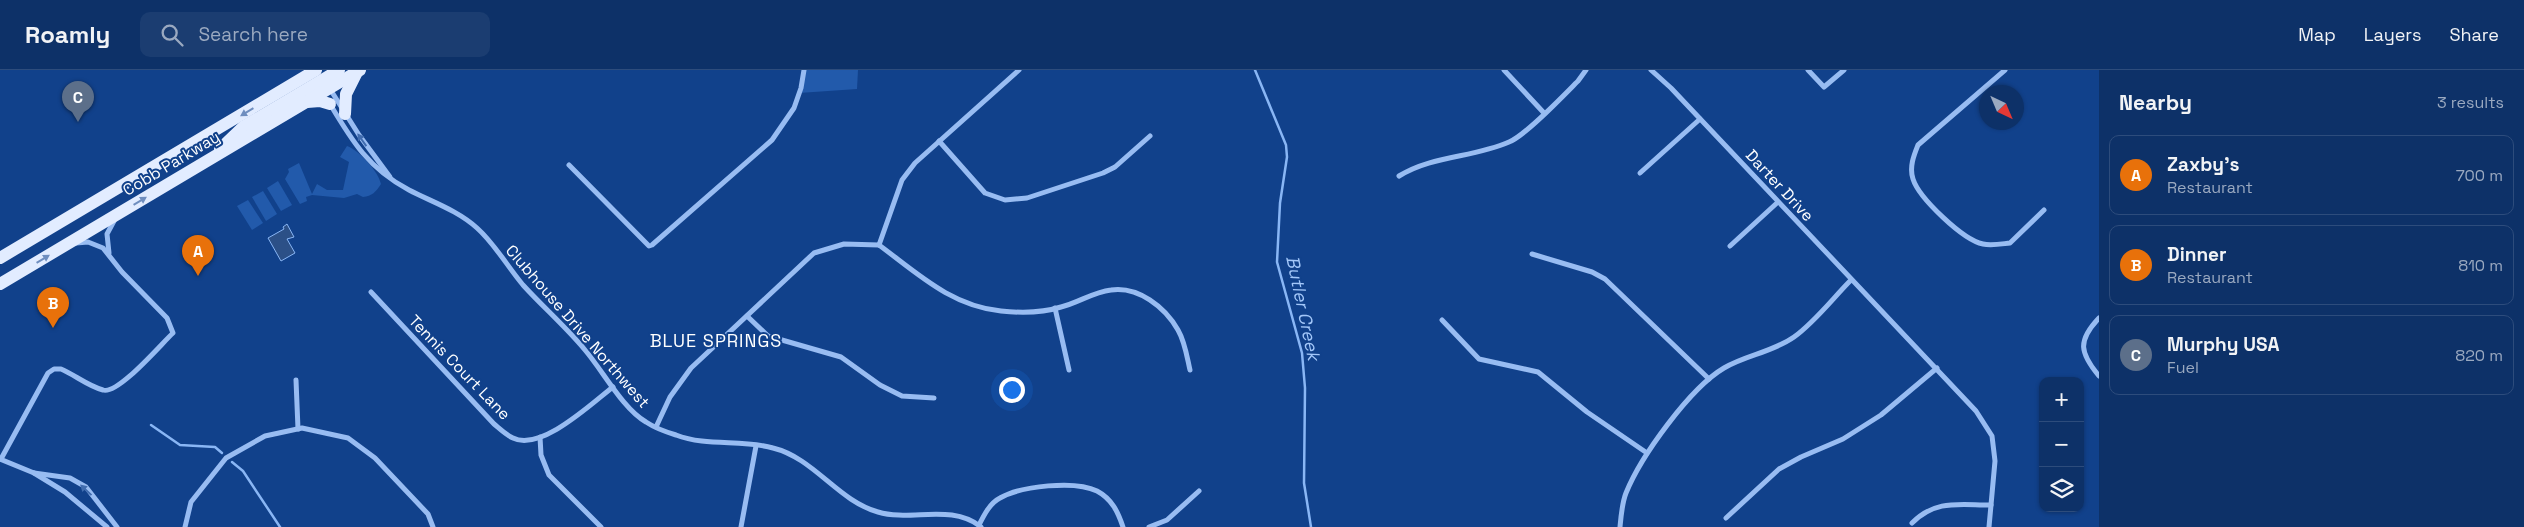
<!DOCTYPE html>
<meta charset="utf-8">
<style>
body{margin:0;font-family:"Space Grotesk",sans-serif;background:#1b3d71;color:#f1f3f6}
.controls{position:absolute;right:15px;bottom:15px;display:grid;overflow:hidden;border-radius:10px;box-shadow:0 1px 4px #0004}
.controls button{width:45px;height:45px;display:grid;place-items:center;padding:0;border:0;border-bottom:1px solid #2d4c7c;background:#0d3168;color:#f1f3f6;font:25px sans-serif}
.compass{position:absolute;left:1979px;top:15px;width:45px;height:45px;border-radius:50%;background:#0d3168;box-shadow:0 1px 4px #0004;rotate:136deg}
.you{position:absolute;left:1011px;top:319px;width:18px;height:18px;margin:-12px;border:4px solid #fff;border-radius:50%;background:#1a73e8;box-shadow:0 0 0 8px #1a73e833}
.badge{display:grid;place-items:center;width:32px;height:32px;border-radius:50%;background:#ffd658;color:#fff;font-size:16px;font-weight:700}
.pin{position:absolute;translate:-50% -41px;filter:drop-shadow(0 1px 2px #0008)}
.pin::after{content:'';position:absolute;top:26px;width:18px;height:15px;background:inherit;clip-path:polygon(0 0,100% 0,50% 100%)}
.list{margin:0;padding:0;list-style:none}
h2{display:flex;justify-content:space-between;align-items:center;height:65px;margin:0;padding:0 20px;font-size:21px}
h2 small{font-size:16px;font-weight:400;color:#9aa9c0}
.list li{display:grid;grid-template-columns:32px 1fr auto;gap:15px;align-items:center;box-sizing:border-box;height:80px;margin:0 10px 10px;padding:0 10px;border:1px solid #2d4c7c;border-radius:10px}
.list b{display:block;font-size:19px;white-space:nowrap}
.list p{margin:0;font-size:16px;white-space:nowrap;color:#9aa9c0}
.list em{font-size:16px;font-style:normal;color:#9aa9c0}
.icon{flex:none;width:28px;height:28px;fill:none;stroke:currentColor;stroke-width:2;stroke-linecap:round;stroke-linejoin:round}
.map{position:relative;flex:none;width:2099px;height:457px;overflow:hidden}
header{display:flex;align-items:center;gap:30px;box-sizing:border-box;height:70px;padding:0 25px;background:#0d3168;border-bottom:1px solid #2d4c7c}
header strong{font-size:24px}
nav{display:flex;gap:28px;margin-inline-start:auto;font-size:18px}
.search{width:350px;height:45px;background:#1b3d71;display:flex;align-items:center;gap:12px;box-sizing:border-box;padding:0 18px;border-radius:10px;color:#9aa9c0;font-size:19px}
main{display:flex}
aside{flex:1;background:#0d3168}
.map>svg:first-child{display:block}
</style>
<header>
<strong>Roamly</strong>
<div class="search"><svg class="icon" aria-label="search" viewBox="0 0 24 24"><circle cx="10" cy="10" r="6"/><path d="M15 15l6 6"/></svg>Search here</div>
<nav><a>Map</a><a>Layers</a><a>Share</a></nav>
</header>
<main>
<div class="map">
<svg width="2099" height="457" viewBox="0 0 2099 457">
<rect width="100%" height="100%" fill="#11418b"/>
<!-- green -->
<g fill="#225aab">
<path d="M805 0H858L857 19 799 23Z"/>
<path d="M347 76C360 81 378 101 381 114 376 122 372 126 363 127L357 124 344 128 312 125 306 127 307 131 300 134 285 109 289 102 288 99 299 93 312 124 317 114 327 120H343L349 92 340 87Z"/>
<path d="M278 111 292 135 281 141 267 118Z"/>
<path d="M263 121 277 144 266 151 252 127Z"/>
<path d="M248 130 263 153 252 160 237 136Z"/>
</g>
<!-- water -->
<path fill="#2c5087" stroke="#89b6f5" d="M287 154 294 167 287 169 295 183 281 191 268 168 284 159 283 157Z"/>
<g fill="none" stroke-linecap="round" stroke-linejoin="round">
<!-- stream -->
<g stroke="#89b6f5" stroke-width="2.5">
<path d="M1255 0 1286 75 1287 87 1280 133 1277 192 1302 283 1305 318 1304 413 1311 457"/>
<path d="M151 355 180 375 215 377 222 383"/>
<path d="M232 392 243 401 280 457"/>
</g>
<!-- street -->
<g stroke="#98bcf2" stroke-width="5">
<path d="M1504 0 1544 43"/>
<path d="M1651 0 1671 18 1976 341 1992 366 1995 391 1989 457"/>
<path d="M1808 0 1824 17 1844 0"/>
<path d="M2005 0 1918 75C1914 85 1909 97 1913 109 1919 128 1963 170 1983 174 1991 176 2001 174 2010 173L2044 140"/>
<path d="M330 19 359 65 390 107"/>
<path d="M330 34C352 71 369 99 409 120 432 132 457 140 477 158 495 174 507 196 523 215 543 237 566 257 585 280 603 301 623 339 646 352 655 358 666 362 676 365 707 377 742 369 773 378 814 388 838 431 878 442 911 452 951 433 981 457"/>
<path d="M939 71 985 123 1005 130 1027 128 1103 103 1115 97 1150 66"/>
<path d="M569 95 649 176 652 175 772 70 794 38 801 18 804 0"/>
<path d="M1640 103 1700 49"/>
<path d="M1399 106C1433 85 1473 88 1509 72 1526 65 1563 26 1578 11L1586 0"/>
<path d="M879 175C917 203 951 236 1001 241 1020 243 1042 243 1061 237 1078 233 1093 222 1111 220 1138 216 1165 237 1178 260 1185 272 1187 287 1190 300"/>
<path d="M879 175 902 110 915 93 1019 0"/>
<path d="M1730 176 1778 132"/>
<path d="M109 183 107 164 114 151"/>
<path d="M1532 184 1592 202 1605 209 1709 309"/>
<path d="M371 222 494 354C500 359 506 365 513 368 541 382 592 333 613 317"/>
<path d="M1055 238 1069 300"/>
<path d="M747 246 768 266 841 287 880 315 902 326 934 328"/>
<path d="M2099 248C2077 271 2080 283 2099 306"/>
<path d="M1442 250 1479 289 1538 302 1587 342 1647 383"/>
<path d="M296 310 298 359"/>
<path d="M656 357 670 327 691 298 814 183 844 174 879 175"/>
<path d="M540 367 541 385 549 405 601 457"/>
<path d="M0 389 34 403 70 408 86 417 117 457"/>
<path d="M1 389 48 303 54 299H61C75 305 88 316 103 320 118 325 161 274 173 263L167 248 122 202 103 178 88 172 76 173"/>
<path d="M34 403 65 422 107 457"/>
<path d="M1726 448 1779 399 1801 387 1843 369 1881 345 1937 298"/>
<path d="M1912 453C1936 429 1959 435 1991 435"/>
<path d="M979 455C984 445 990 433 1000 428 1021 416 1075 410 1097 421 1112 429 1118 442 1123 457"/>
<path d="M185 457 191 432 226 388 265 366 302 358 348 368 375 388 428 444 433 457"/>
<path d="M741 457 756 376"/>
<path d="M1149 457 1167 450 1199 421"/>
<path d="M1620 457C1621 446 1622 433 1626 423 1641 386 1690 318 1724 298 1746 285 1773 282 1794 267 1815 252 1833 228 1851 210"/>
</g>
<!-- primary -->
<g stroke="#e2ecff" stroke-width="12">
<path d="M307 32 320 31 330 34"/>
<path d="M345 44 346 24 357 2"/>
<path d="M220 79 243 57 339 0"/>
<path d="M0 188 316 0"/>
<path d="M0 214 360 0"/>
</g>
</g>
<!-- one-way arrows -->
<defs><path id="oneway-solid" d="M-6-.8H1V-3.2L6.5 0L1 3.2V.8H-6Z" transform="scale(1.25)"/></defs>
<g fill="#6f8ebf">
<use href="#oneway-solid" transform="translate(247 42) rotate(149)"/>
<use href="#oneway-solid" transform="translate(140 131) rotate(-31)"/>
<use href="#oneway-solid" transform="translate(43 189) rotate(-31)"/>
</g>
<g fill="#406caf">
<use href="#oneway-solid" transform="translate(362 70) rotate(-125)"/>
<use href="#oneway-solid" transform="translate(86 420) rotate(-137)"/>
</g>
<g text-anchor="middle" stroke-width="4" stroke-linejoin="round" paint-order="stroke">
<!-- street labels -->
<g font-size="16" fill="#fff" stroke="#11418b">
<text transform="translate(171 93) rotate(-31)" y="6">Cobb Parkway</text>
<text transform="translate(1780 115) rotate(47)" y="6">Darter Drive</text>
<text transform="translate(578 256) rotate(49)" y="6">Clubhouse Drive Northwest</text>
<text transform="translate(460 297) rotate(46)" y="6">Tennis Court Lane</text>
</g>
<!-- water labels -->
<g font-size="18" font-style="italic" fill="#a3c7f9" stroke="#11418b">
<text transform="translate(1303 238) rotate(78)" y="6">Butler Creek</text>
</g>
<!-- neighbourhood labels -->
<g font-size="18" letter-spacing="1" fill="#fff" stroke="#11418b">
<text x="716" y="277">BLUE SPRINGS</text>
</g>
</g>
</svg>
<div class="controls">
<button>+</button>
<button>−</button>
<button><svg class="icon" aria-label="layers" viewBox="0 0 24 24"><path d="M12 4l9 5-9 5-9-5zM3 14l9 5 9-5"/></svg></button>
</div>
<svg class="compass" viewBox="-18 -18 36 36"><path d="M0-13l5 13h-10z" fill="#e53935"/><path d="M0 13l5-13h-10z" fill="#9aa9c0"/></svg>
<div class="you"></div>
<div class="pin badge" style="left:198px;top:206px;background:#e8710a">A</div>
<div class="pin badge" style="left:53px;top:258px;background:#e8710a">B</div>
<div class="pin badge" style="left:78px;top:52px;background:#5c6f8a">C</div>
</div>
<aside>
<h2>Nearby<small>3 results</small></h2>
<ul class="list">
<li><span class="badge" style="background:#e8710a">A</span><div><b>Zaxby's</b><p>Restaurant</p></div><em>700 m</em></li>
<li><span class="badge" style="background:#e8710a">B</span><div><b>Dinner</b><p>Restaurant</p></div><em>810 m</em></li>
<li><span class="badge" style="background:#5c6f8a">C</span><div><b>Murphy USA</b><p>Fuel</p></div><em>820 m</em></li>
</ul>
</aside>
</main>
